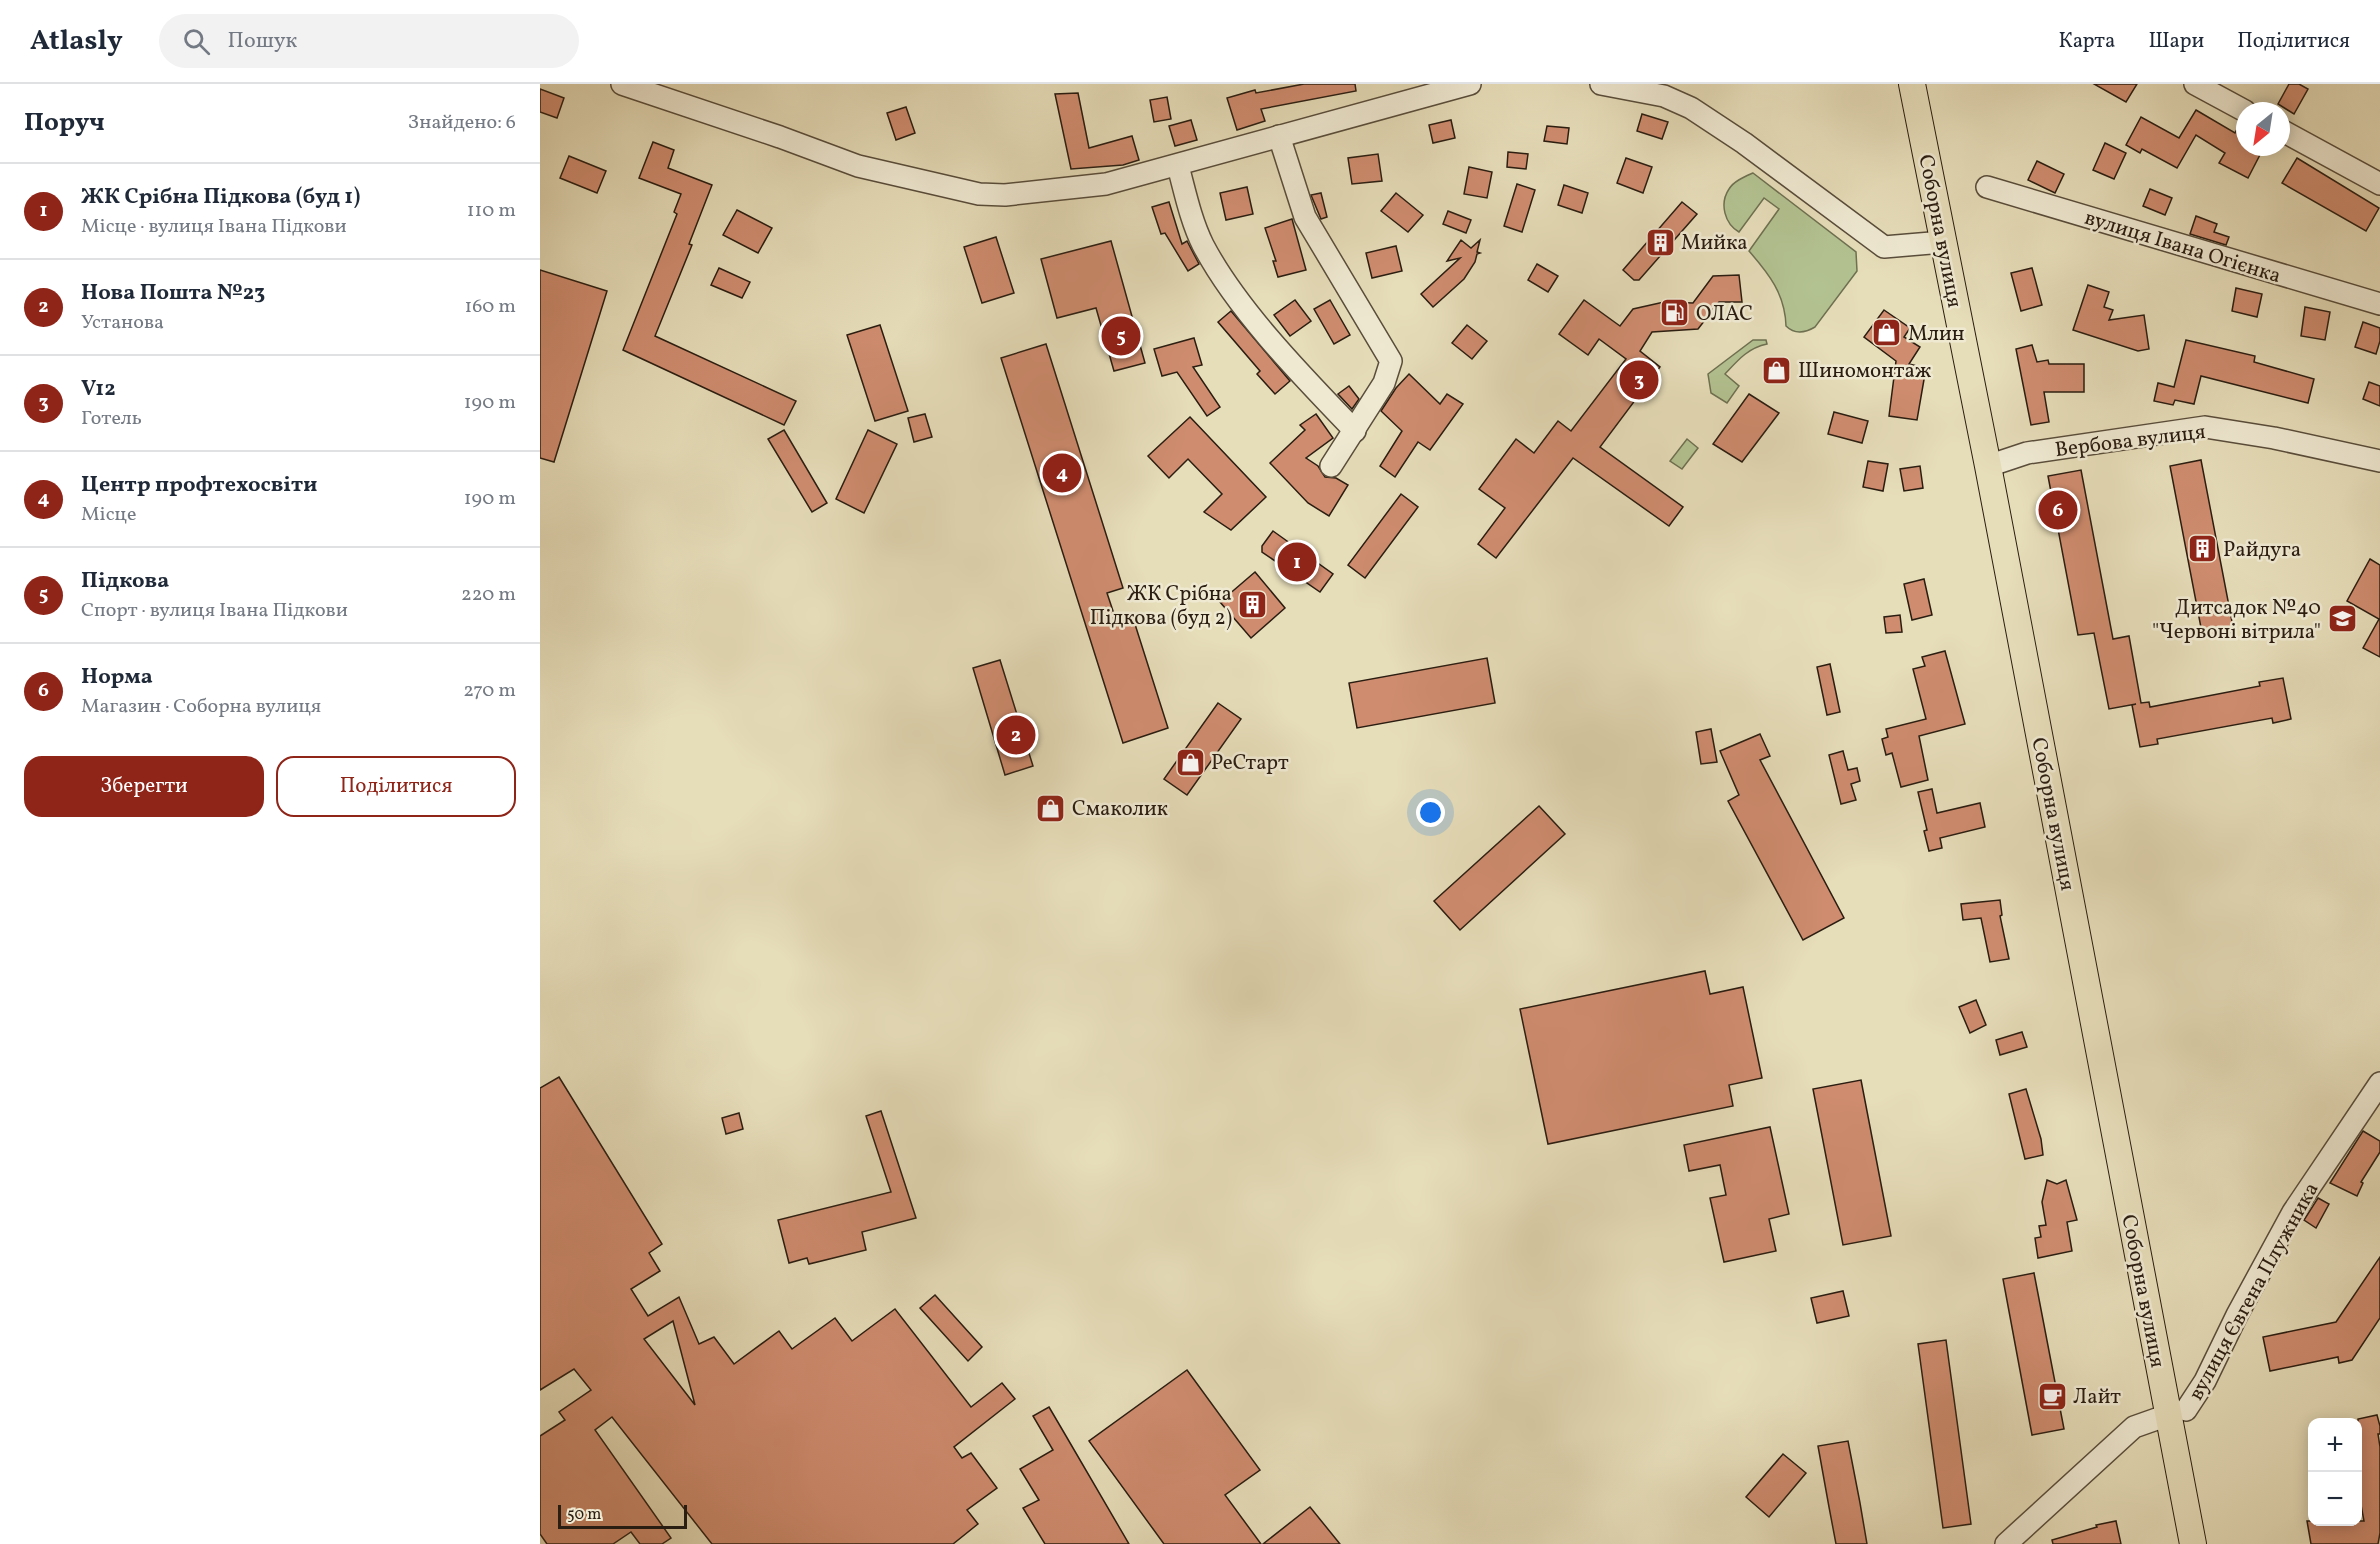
<!DOCTYPE html>
<html lang="uk">
<meta charset="utf-8">
<style>
body{margin:0;font-family:Vollkorn,serif;background:#f2f2f3;color:#1f2937}
.controls{position:absolute;right:18px;bottom:18px;display:grid;overflow:hidden;border-radius:12px;box-shadow:0 3px 15px #0003}
.controls button{width:54px;height:54px;display:grid;place-items:center;padding:0;border:0;border-bottom:2px solid #e0e1e3;background:#fff;color:#1f2937;font:30px sans-serif}
.compass{position:absolute;left:1696px;top:18px;width:54px;height:54px;border-radius:50%;background:#fff;box-shadow:0 3px 15px #0003;rotate:210deg}
.scale{position:absolute;left:18px;bottom:15px;width:129px;box-sizing:border-box;padding-left:6px;border:3px solid #2a1d11;border-top:0;font-size:16px;line-height:21px;white-space:nowrap;color:#2a1d11;-webkit-text-stroke:4px #efe9d2;paint-order:stroke}
.you{position:absolute;left:891px;top:729px;width:21px;height:21px;margin:-15px;border:4px solid #fff;border-radius:50%;background:#1a73e8;box-shadow:0 0 0 9px #1a73e833}
.badge{display:grid;place-items:center;width:39px;height:39px;border-radius:50%;background:#8f2418;color:#fff;font-size:20px;font-weight:700}
.pin{position:absolute;translate:-50% -50%;border:3px solid #fff;box-shadow:0 2px 6px #0006}
.list{margin:0;padding:0;list-style:none}
h2{display:flex;justify-content:space-between;align-items:center;height:78px;margin:0;padding:0 24px;font-size:26px}
h2 small{font-size:20px;font-weight:400;color:#747a83}
.list li{display:grid;grid-template-columns:39px 1fr auto;gap:18px;align-items:center;box-sizing:border-box;height:96px;padding:0 24px;border-top:2px solid #e0e1e3}
.list b{display:block;font-size:22px;white-space:nowrap}
.list p{margin:0;font-size:20px;white-space:nowrap;color:#747a83}
.list em{font-size:20px;font-style:normal;color:#747a83}
.actions{display:flex;gap:12px;padding:18px 24px}
.actions a{flex:1;padding:14px 0;border:2px solid #8f2418;border-radius:18px;text-align:center;font-size:21px;color:#8f2418}
.actions .main{background:#8f2418;color:#fff}
.icon{flex:none;width:33px;height:33px;fill:none;stroke:currentColor;stroke-width:2;stroke-linecap:round;stroke-linejoin:round}
.map{position:relative;flex:none;width:1840px;height:1460px;overflow:hidden}
header{display:flex;align-items:center;gap:36px;box-sizing:border-box;height:84px;padding:0 30px;background:#fff;border-bottom:2px solid #e0e1e3}
header strong{font-size:28px}
nav{display:flex;gap:33px;margin-inline-start:auto;font-size:21px}
.search{width:420px;height:54px;background:#f2f2f3;display:flex;align-items:center;gap:15px;box-sizing:border-box;padding:0 21px;border-radius:33px;color:#747a83;font-size:22px}
main{display:flex}
aside{flex:1;background:#fff}
.map>svg:first-child{display:block}
</style>
<header>
<strong>Atlasly</strong>
<div class="search"><svg class="icon" aria-label="search" viewBox="0 0 24 24"><circle cx="10" cy="10" r="6"/><path d="M15 15l6 6"/></svg>Пошук</div>
<nav><a>Карта</a><a>Шари</a><a>Поділитися</a></nav>
</header>
<main>
<aside>
<h2>Поруч<small>Знайдено: 6</small></h2>
<ul class="list">
<li><span class="badge">1</span><div><b>ЖК Срібна Підкова (буд 1)</b><p>Місце · вулиця Івана Підкови</p></div><em>110 m</em></li>
<li><span class="badge">2</span><div><b>Нова Пошта №23</b><p>Установа</p></div><em>160 m</em></li>
<li><span class="badge">3</span><div><b>V12</b><p>Готель</p></div><em>190 m</em></li>
<li><span class="badge">4</span><div><b>Центр профтехосвіти</b><p>Місце</p></div><em>190 m</em></li>
<li><span class="badge">5</span><div><b>Підкова</b><p>Спорт · вулиця Івана Підкови</p></div><em>220 m</em></li>
<li><span class="badge">6</span><div><b>Норма</b><p>Магазин · Соборна вулиця</p></div><em>270 m</em></li>
</ul>
<div class="actions"><a class="main">Зберегти</a><a>Поділитися</a></div>
</aside>
<div class="map">
<svg width="1840" height="1460" viewBox="0 0 1840 1460">
<rect width="100%" height="100%" fill="#e6ddb9"/>
<filter id="stains"><feTurbulence type="fractalNoise" baseFrequency=".00333" numOctaves="4"/><feColorMatrix values="0 0 0 0 .2 0 0 0 0 .09 0 0 0 0 .02 0 0 0 .5 -.17"/></filter>
<radialGradient id="worn" r=".72"><stop offset=".6" stop-color="#630" stop-opacity="0"/><stop offset="1" stop-color="#630" stop-opacity=".3"/></radialGradient>
<!-- green -->
<g fill="#b3c291" stroke="#6e7051" stroke-width="1.5">
<path d="M1213 89 1316 168 1317 187 1275 243C1265 249 1255 251 1246 242 1245 210 1229 190 1209 167L1239 125 1224 114 1199 148C1185 140 1179 120 1189 105 1194 97 1204 93 1213 89Z"/>
<path d="M1213 256H1226L1227 260C1208 264 1198 276 1185 290L1199 302 1187 319 1171 309 1168 290Z"/>
<path d="M1147 355 1158 364 1142 385 1130 377Z"/>
</g>
<!-- building -->
<g fill="#cf8c6f" stroke="#2a1d11" stroke-width="1.5" fill-rule="evenodd">
<path d="M764 0H815L816 7 721 25 725 37 697 46 687 14 715 6 716 9Z"/>
<path d="M1554 0H1597L1586 18Z"/>
<path d="M1749 0H1759L1768 5 1754 30 1738 20Z"/>
<path d="M0 5 24 14 17 34 0 28Z"/>
<path d="M538 9 549 64 592 52 599 76 583 81 531 85 515 10Z"/>
<path d="M627 13 631 35 614 38 610 16Z"/>
<path d="M366 23 375 49 356 56 347 29Z"/>
<path d="M1656 26 1695 49 1700 39 1705 40V63H1724L1708 94 1679 79 1685 69 1656 51 1637 84 1602 65 1600 69 1586 61 1601 33 1639 54Z"/>
<path d="M1102 30 1128 38 1122 55 1097 47Z"/>
<path d="M651 36 657 56 635 62 629 42Z"/>
<path d="M911 36 915 54 893 59 889 41Z"/>
<path d="M1007 42 1029 44 1027 60 1004 57Z"/>
<path d="M113 58 134 66 128 84 172 101 149 160 152 161 115 252 256 317 244 341 83 266 137 130 134 128 141 110 99 94Z"/>
<path d="M1565 59 1586 69 1574 95 1553 86Z"/>
<path d="M968 68 988 70 986 85 967 83Z"/>
<path d="M838 70 842 97 812 100 808 74Z"/>
<path d="M29 72 66 87 57 109 20 94Z"/>
<path d="M1086 74 1112 83 1103 109 1077 99Z"/>
<path d="M1757 74 1839 124 1826 147 1742 99Z"/>
<path d="M1497 77 1524 90 1515 109 1488 96Z"/>
<path d="M929 83 952 88 947 114 924 110Z"/>
<path d="M977 100 995 106 982 148 964 142Z"/>
<path d="M1024 101 1048 109 1042 129 1018 121Z"/>
<path d="M707 103 713 130 686 136 680 109Z"/>
<path d="M1610 105 1632 114 1625 131 1603 122Z"/>
<path d="M781 109 787 133 781 135 771 111Z"/>
<path d="M856 109 883 131 868 148 841 127Z"/>
<path d="M629 118 642 160 647 157 659 180 648 187 625 149 621 150 612 123Z"/>
<path d="M1142 118 1157 130 1099 196H1094L1083 186Z"/>
<path d="M197 126 232 144 218 169 183 151Z"/>
<path d="M908 127 931 136 926 149 903 140Z"/>
<path d="M1656 132 1677 140 1674 148 1689 153 1686 161 1650 150Z"/>
<path d="M752 135 766 186 738 193 733 177H736L725 144Z"/>
<path d="M456 153 474 209 442 219 424 163Z"/>
<path d="M921 156 931 164 940 156 937 168 940 169 937 170 935 178 924 195 893 223 881 210 920 174 907 177Z"/>
<path d="M571 157 605 279 574 287 556 224 517 234 501 175Z"/>
<path d="M856 162 862 187 832 194 826 169Z"/>
<path d="M997 180 1018 192 1008 208 988 196Z"/>
<path d="M179 184 210 198 202 214 171 201Z"/>
<path d="M1492 184 1502 221 1481 227 1471 189Z"/>
<path d="M0 186 67 207 14 378 0 374Z"/>
<path d="M1199 191 1202 218H1179L1158 245 1112 248 1100 267 1120 283 1060 363 1143 423 1129 442 1033 374 956 474 938 460 965 424 939 405 976 355 994 369 1018 337 1031 347 1086 275 1059 255 1048 271 1019 250 1044 216 1080 242 1093 225 1124 218 1153 219 1173 192Z"/>
<path d="M1548 201 1569 208 1564 223 1573 226 1569 236 1604 231 1609 265 1598 267 1533 246Z"/>
<path d="M1696 204 1722 210 1717 233 1692 227Z"/>
<path d="M755 216 771 237 750 252 734 231Z"/>
<path d="M790 216 810 251 794 260 774 225Z"/>
<path d="M1765 223 1790 228 1785 256 1761 252Z"/>
<path d="M1344 226 1370 244 1364 253 1380 263 1369 280 1386 284 1377 336 1349 332 1356 277 1324 253Z"/>
<path d="M691 227 750 297 735 310 717 290 720 287 678 238Z"/>
<path d="M1823 238 1840 244V257L1836 270 1815 263Z"/>
<path d="M340 241 368 327 335 337 307 251Z"/>
<path d="M927 241 947 257 932 275 912 259Z"/>
<path d="M654 254 662 281 653 283 680 323 667 332 637 288 622 292 614 265Z"/>
<path d="M1646 256 1715 272 1714 278 1774 295 1768 319 1661 292 1654 320 1635 316 1633 321 1614 317 1618 299 1634 303Z"/>
<path d="M506 260 583 504 567 509 577 539 593 534 628 644 583 659 461 274Z"/>
<path d="M1492 261 1497 278 1508 276 1509 280H1544V308H1504L1509 338 1491 341 1476 265Z"/>
<path d="M869 290 900 320 907 310 923 320 890 366 878 358 855 393 840 382 862 347 841 327 856 304Z"/>
<path d="M1829 298 1840 302V322L1823 315Z"/>
<path d="M809 302 819 315 812 325 798 310Z"/>
<path d="M1209 310 1239 329 1202 378 1173 360Z"/>
<path d="M1294 328 1328 337 1322 359 1288 350Z"/>
<path d="M385 330 392 353 374 358 368 334Z"/>
<path d="M776 330 793 354 766 374 778 382 785 393 796 394 808 401 789 432 768 419 730 379 765 346 760 341Z"/>
<path d="M650 333 726 413 691 446 664 428 682 410 648 375 629 394 608 372Z"/>
<path d="M244 346 287 419 272 428 228 355Z"/>
<path d="M328 346 357 360 324 429 296 415Z"/>
<path d="M1661 376 1694 548 1663 554 1630 382Z"/>
<path d="M1328 377 1348 380 1343 407 1323 403Z"/>
<path d="M1380 382 1383 404 1364 407 1360 385Z"/>
<path d="M1541 386 1573 555 1589 552 1601 619 1609 618 1610 623 1720 602 1719 598 1743 594 1751 635 1733 639 1732 634 1617 655 1618 660 1600 663 1592 621 1596 620 1569 625 1554 549 1538 551 1508 392Z"/>
<path d="M861 410 878 423 825 494 808 481Z"/>
<path d="M733 447 793 490 780 508 722 468V462Z"/>
<path d="M1830 475 1840 481V573L1823 564 1839 535 1807 517Z"/>
<path d="M715 488 745 524 711 554 680 518Z"/>
<path d="M1384 495 1392 531 1372 536 1364 500Z"/>
<path d="M1360 531 1362 548 1346 549 1344 533Z"/>
<path d="M1405 567 1425 640 1379 652 1388 696 1361 703 1352 669 1346 671 1342 655 1348 653 1346 645 1386 635 1373 585 1385 582 1382 573Z"/>
<path d="M947 574 955 619 817 644 809 599Z"/>
<path d="M460 576 493 682 465 691 433 584Z"/>
<path d="M1290 580 1300 628 1287 631 1277 583Z"/>
<path d="M678 619 701 635 647 711 624 695Z"/>
<path d="M1171 645 1177 678 1161 680 1156 648Z"/>
<path d="M1220 650 1230 672 1220 676 1304 834 1263 856 1188 717 1199 711 1180 667Z"/>
<path d="M1303 667 1308 686 1317 684 1320 697 1311 700 1316 716 1301 720 1289 671Z"/>
<path d="M1392 705 1397 729 1440 719 1445 743 1400 754 1402 764 1389 767 1384 747 1387 746 1378 708Z"/>
<path d="M999 722 1025 750 920 846 894 817Z"/>
<path d="M1460 816 1462 831 1460 832 1469 875 1450 878 1441 834 1423 836 1421 820Z"/>
<path d="M1165 887 1170 910 1203 903 1222 994 1189 1001 1193 1022 1008 1060 980 925Z"/>
<path d="M1436 916 1446 941 1430 949 1419 923Z"/>
<path d="M1482 948 1487 963 1460 971 1456 956Z"/>
<path d="M19 993 122 1160 109 1169 120 1187 91 1205 108 1232 139 1213 159 1260 174 1253 194 1280 239 1247 252 1265 295 1234 312 1257 355 1225 431 1323 462 1299 475 1315 414 1363 422 1374 431 1369 457 1404 427 1426 438 1440 413 1460H172L72 1333 55 1346 131 1454 122 1460H100L91 1448 73 1460H7L0 1450V1352L25 1336 19 1328 51 1306 34 1285 0 1306V1004ZM133 1237 155 1321 104 1255Z"/>
<path d="M1321 996 1351 1152 1303 1161 1273 1005Z"/>
<path d="M1486 1005 1501 1055 1503 1071 1485 1075 1469 1010Z"/>
<path d="M341 1027 376 1134 322 1148 326 1166 269 1180 267 1174 249 1179 238 1136 351 1108 326 1032Z"/>
<path d="M199 1029 203 1045 186 1050 182 1034Z"/>
<path d="M1230 1043 1249 1130 1229 1135 1236 1167 1184 1178 1170 1114 1186 1111 1180 1081 1149 1087 1144 1061Z"/>
<path d="M1823 1047 1840 1057V1068L1821 1098 1823 1099 1817 1112 1790 1099Z"/>
<path d="M1507 1096 1517 1100 1526 1096 1537 1136 1527 1138 1532 1167 1498 1174 1495 1154 1501 1153 1499 1142 1506 1141 1502 1118Z"/>
<path d="M1778 1114 1789 1120 1776 1144 1764 1136Z"/>
<path d="M1840 1173V1234L1812 1276 1799 1279 1798 1273 1730 1287 1723 1253 1796 1238Z"/>
<path d="M1494 1189 1524 1345 1492 1351 1463 1195Z"/>
<path d="M1303 1207 1309 1232 1277 1239 1271 1214Z"/>
<path d="M395 1211 442 1263 428 1277 380 1224Z"/>
<path d="M1406 1256 1431 1440 1403 1444 1378 1260Z"/>
<path d="M647 1286 720 1386 685 1411 721 1460H624L549 1357Z"/>
<path d="M509 1323 526 1352 589 1460H505L483 1424 499 1416 480 1385 513 1366 493 1332Z"/>
<path d="M1837 1331 1840 1342V1350H1838L1840 1363V1449L1838 1460H1771L1767 1437H1824L1818 1405V1335Z"/>
<path d="M1308 1357 1320 1419 1327 1460H1296L1289 1423 1278 1362Z"/>
<path d="M1243 1370 1266 1389 1229 1433 1206 1413Z"/>
<path d="M770 1423 800 1460H723Z"/>
<path d="M1576 1437 1581 1460H1513L1512 1456 1557 1443 1556 1441Z"/>
</g>
<g fill="none" stroke-linecap="round" stroke-linejoin="round">
<defs>
<g id="minor">
<path d="M82 0 240 53 318 82 439 110 465 111 566 100 930 0"/>
<path d="M1061 0 1124 12 1151 24 1204 59 1344 163 1403 158"/>
<path d="M1655 0 1705 27"/>
<path d="M1741 46 1840 100"/>
<path d="M739 52 765 133 851 277 844 299 791 382"/>
<path d="M638 82C645 108 651 137 663 161 697 226 764 294 815 347"/>
<path d="M1447 103 1840 220"/>
<path d="M1448 382 1487 369 1665 343 1734 354 1840 377"/>
<path d="M1646 1326 1665 1297 1697 1231 1753 1128 1840 999"/>
<path d="M1466 1460 1594 1343 1628 1331"/>
</g>
<path id="major" d="M1372 0 1448 382 1653 1460"/>
</defs>
<!-- minor casing -->
<use href="#minor" stroke="#594d3b" stroke-width="24"/>
<!-- major casing -->
<use href="#major" stroke="#2a1d11" stroke-width="28"/>
<!-- minor -->
<use href="#minor" stroke="#efe9d2" stroke-width="21"/>
<!-- major -->
<use href="#major" stroke="#e6ddb9" stroke-width="26"/>
</g>
<!-- icons -->
<defs>
<symbol id="building-square" viewBox="-11 -11 22 22"><rect x="-9" y="-9" width="18" height="18" rx="4" fill="#8f2418" stroke="#efe9d2"/><path d="M-4-6H4V6H1V3H-1V6H-4ZM-2.5-4.3h1.7v1.8h-1.7ZM.8-4.3h1.7v1.8H.8ZM-2.5-1h1.7V.8h-1.7ZM.8-1h1.7V.8H.8Z" fill="#fff"/></symbol>
<symbol id="fuel-square" viewBox="-11 -11 22 22"><rect x="-9" y="-9" width="18" height="18" rx="4" fill="#8f2418" stroke="#efe9d2"/><path d="M-5.5-6h7V0h2V4h1.3V-2.5L3-4.5l.8-.8L6-3V5H2.5V1h-1V6h-7ZM-4.2-4.7v3.2H.2V-4.7Z" fill="#fff"/></symbol>
<symbol id="shop-square" viewBox="-11 -11 22 22"><rect x="-9" y="-9" width="18" height="18" rx="4" fill="#8f2418" stroke="#efe9d2"/><path d="M-5-2.5h2.3a2.7 3.5 0 0 1 5.4 0H5L5.5 6h-11ZM-1.5-2.5h3a1.5 2.3 0 0 0-3 0Z" fill="#fff"/></symbol>
<symbol id="school-square" viewBox="-11 -11 22 22"><rect x="-9" y="-9" width="18" height="18" rx="4" fill="#8f2418" stroke="#efe9d2"/><path d="M0-5L7-2L0 1L-7-2ZM-4 1L0 2.5L4 1V4Q0 6-4 4Z" fill="#fff"/></symbol>
<symbol id="cafe-square" viewBox="-11 -11 22 22"><rect x="-9" y="-9" width="18" height="18" rx="4" fill="#8f2418" stroke="#efe9d2"/><path d="M-5.5-4.5H6V0H3Q3 3.5 0 3.5H-2.5Q-5.5 3.5-5.5 0ZM3-3.2v2h1.7v-2ZM-6 4.5H4V6H-6Z" fill="#fff"/></symbol>
</defs>
<g fill-rule="evenodd">
<use href="#building-square" x="1104" y="142" width="33" height="33"/>
<use href="#fuel-square" x="1118" y="212" width="33" height="33"/>
<use href="#shop-square" x="1330" y="232" width="33" height="33"/>
<use href="#shop-square" x="1220" y="270" width="33" height="33"/>
<use href="#building-square" x="1646" y="448" width="33" height="33"/>
<use href="#building-square" x="696" y="504" width="33" height="33"/>
<use href="#school-square" x="1786" y="518" width="33" height="33"/>
<use href="#shop-square" x="634" y="662" width="33" height="33"/>
<use href="#shop-square" x="494" y="708" width="33" height="33"/>
<use href="#cafe-square" x="1496" y="1296" width="33" height="33"/>
</g>
<g text-anchor="middle" stroke-width="5" stroke-linejoin="round" paint-order="stroke">
<!-- street labels -->
<g font-size="21" fill="#2a1d11" stroke="#efe9d2">
<text transform="translate(1401 147) rotate(79)" y="7">Соборна вулиця</text>
<text transform="translate(1643 162) rotate(17)" y="7">вулиця Івана Огієнка</text>
<text transform="translate(1590 356) rotate(-7)" y="7">Вербова вулиця</text>
<text transform="translate(1514 730) rotate(79)" y="7">Соборна вулиця</text>
<text transform="translate(1604 1207) rotate(79)" y="7">Соборна вулиця</text>
<text transform="translate(1713 1207) rotate(-61)" y="7">вулиця Євгена Плужника</text>
</g>
<!-- poi labels -->
<g font-size="21" fill="#2a1d11" stroke="#efe9d2" text-anchor="start">
<text x="1141" y="165">Мийка</text>
<text x="1156" y="236">ОЛАС</text>
<text x="1368" y="256">Млин</text>
<text x="1258" y="293">Шиномонтаж</text>
<text x="1683" y="472">Райдуга</text>
<text x="692" y="516" text-anchor="end">ЖК Срібна<tspan x="692" dy="24">Підкова (буд 2)</tspan></text>
<text x="1781" y="530" text-anchor="end">Дитсадок №40<tspan x="1781" dy="24">"Червоні вітрила"</tspan></text>
<text x="671" y="685">РеСтарт</text>
<text x="532" y="731">Смаколик</text>
<text x="1533" y="1319">Лайт</text>
</g>
</g>
<rect width="100%" height="100%" filter="url(#stains)"/>
<rect width="100%" height="100%" fill="url(#worn)"/>
</svg>
<div class="controls">
<button>+</button>
<button>−</button>
</div>
<svg class="compass" viewBox="-18 -18 36 36"><path d="M0-13l5 13h-10z" fill="#e53935"/><path d="M0 13l5-13h-10z" fill="#747a83"/></svg>
<div class="scale">50 m</div>
<div class="you"></div>
<div class="pin badge" style="left:757px;top:478px">1</div>
<div class="pin badge" style="left:476px;top:651px">2</div>
<div class="pin badge" style="left:1099px;top:296px">3</div>
<div class="pin badge" style="left:522px;top:389px">4</div>
<div class="pin badge" style="left:581px;top:252px">5</div>
<div class="pin badge" style="left:1518px;top:426px">6</div>
</div>
</main>
